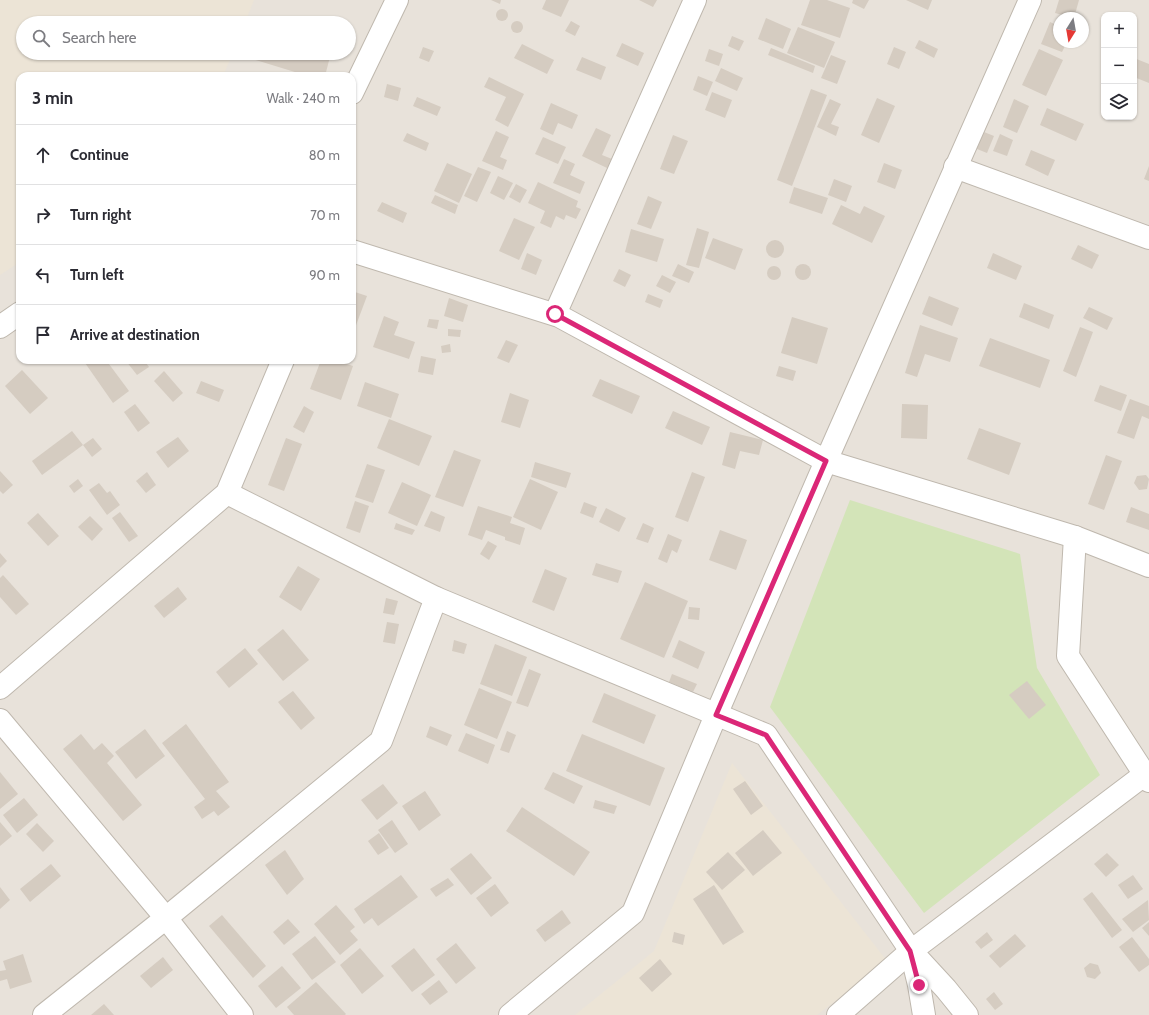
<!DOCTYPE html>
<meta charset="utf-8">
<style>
body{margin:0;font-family:Cabin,sans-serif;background:#f2f2f3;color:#2b2b33}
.controls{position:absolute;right:12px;top:12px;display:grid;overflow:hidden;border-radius:8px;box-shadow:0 1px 3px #0004}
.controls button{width:36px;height:36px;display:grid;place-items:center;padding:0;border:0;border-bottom:1px solid #e1e1e2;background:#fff;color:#2b2b33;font:20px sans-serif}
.compass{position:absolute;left:1053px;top:12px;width:36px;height:36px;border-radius:50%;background:#fff;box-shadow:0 1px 3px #0004;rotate:191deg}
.stop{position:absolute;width:12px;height:12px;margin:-9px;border:3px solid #db2777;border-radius:50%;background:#fff}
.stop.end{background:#db2777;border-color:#fff;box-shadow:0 1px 4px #0008}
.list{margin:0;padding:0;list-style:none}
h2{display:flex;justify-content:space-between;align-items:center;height:52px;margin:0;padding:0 16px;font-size:17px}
h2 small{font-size:13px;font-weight:400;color:#7c7c81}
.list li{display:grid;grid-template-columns:26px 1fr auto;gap:12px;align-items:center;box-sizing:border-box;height:60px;padding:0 16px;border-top:1px solid #e1e1e2}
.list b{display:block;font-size:15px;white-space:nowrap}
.list em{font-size:13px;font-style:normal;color:#7c7c81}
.icon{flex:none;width:22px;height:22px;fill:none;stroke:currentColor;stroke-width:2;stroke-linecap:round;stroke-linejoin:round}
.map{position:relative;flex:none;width:1149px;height:1015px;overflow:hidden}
.search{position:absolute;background:#fff;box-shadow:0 1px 3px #0004;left:16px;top:16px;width:340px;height:44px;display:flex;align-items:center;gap:10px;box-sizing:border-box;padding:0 14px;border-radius:22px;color:#7c7c81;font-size:15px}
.panel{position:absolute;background:#fff;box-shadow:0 1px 3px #0004;left:16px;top:72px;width:340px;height:292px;border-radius:12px}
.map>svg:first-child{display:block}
</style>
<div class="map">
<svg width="1149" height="1015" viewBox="0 0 1149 1015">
<rect width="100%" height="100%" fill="#f4f1eb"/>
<!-- residential -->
<path fill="#e8e2da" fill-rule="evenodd" d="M0 0H1149V1015H0ZM1104 15H1134V117H1104ZM1059 18H1083V42H1059ZM23 23H349V53H23ZM20 76H352V360H20Z"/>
<!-- education -->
<g fill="#ece4d6">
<path d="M0 0H254L245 23H23V53H233L223 76H20V262L0 275Z"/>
<path d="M732 763 887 961 817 1015H575L654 951Z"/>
</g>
<!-- green -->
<path fill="#d3e4b8" d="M850 500 1020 554 1037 668 1100 775 924 913 770 707Z"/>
<!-- building -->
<g fill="#d5ccc1">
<path d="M491 0H501L500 4Z"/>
<path d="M546 0H569L561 17 542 9Z"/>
<path d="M639 0H657L653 7Z"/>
<path d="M810 0H827L850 8 840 38 801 25Z"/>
<path d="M853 0H869L864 9 852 3Z"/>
<path d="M906 0H932L928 10Z"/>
<path d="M1059 0H1079L1074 18 1055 13Z"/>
<circle cx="502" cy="15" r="6"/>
<path d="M766 18 791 29 783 49 758 39Z"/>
<circle cx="517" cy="27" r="6"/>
<path d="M571 21 580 26 575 36 565 31Z"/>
<path d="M1050 22 1059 26V42H1067L1062 52 1041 44Z"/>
<path d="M798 27 835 42 824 68 787 53Z"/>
<path d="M732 36 744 41 739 51 728 46Z"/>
<path d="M919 40 938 49 934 58 915 48Z"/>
<path d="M622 43 644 53 638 66 616 56Z"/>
<path d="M522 44 554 60 547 74 514 58Z"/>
<path d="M423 47 434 51 429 62 419 58Z"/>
<path d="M894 47 906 52 899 69 887 64Z"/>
<path d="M771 48 815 66 813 73 768 55Z"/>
<path d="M709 49 723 54 719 66 705 61Z"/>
<path d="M1039 49 1063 60 1046 96 1022 85Z"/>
<path d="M253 53H331L325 76H308L252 59Z"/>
<path d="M831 55 846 61 837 84 821 78Z"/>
<path d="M582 57 606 67 601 80 576 70Z"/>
<path d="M1134 58 1149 64V83L1134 77Z"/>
<path d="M721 68 743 78 737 91 715 81Z"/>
<path d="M698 76 713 82 707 96 693 90Z"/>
<path d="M489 77 524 94 508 127 495 120 506 97 484 87Z"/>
<path d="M387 84 401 88 398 101 384 97Z"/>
<path d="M811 89 827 95 792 186 777 180Z"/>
<path d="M712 92 732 100 725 118 705 110Z"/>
<path d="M417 97 441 107 437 116 413 106Z"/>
<path d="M877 98 895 106 879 143 861 135Z"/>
<path d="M830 99 841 104 831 124 839 127 836 136 817 127Z"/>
<path d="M1014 99 1029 106 1017 133 1003 127Z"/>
<path d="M551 103 578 115 572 129 558 123 553 135 540 129Z"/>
<path d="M1047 108 1084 124 1076 141 1040 125Z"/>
<path d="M596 128 611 135 602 155 612 159 607 168 582 156Z"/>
<path d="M979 130 994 136 987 153 972 147Z"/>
<path d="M496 131 509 137 500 157 507 160 503 170 482 161Z"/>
<path d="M407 133 429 143 426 151 403 141Z"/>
<path d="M1000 134 1013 140 1007 156 993 151Z"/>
<path d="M673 135 688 141 674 174 660 169Z"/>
<path d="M543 137 566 147 558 164 535 154Z"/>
<path d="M1031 150 1055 160 1048 176 1025 165Z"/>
<path d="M564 159 575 164 570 175 585 182 580 194 553 183Z"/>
<path d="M447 163 472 174 459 203 434 191Z"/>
<path d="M884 163 902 170 895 189 877 182Z"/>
<path d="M1149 166V181L1144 179Z"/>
<path d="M478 167 491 172 477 202 464 196Z"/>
<path d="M498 176 513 183 504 200 490 193Z"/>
<path d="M834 179 852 186 846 202 828 195Z"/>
<path d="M538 182 578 201 576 207 581 209 576 219 566 215 564 220 556 216 551 228 540 223 545 211 528 203Z"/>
<path d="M516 184 527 190 520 203 509 197Z"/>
<path d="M794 187 828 198 822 214 789 203Z"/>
<path d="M435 195 458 205 455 214 431 203Z"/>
<path d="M648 196 662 202 651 229 637 224Z"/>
<path d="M382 202 407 213 403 223 377 211Z"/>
<path d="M841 205 860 214 864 206 885 216 872 243 832 224Z"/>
<path d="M514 218 535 227 519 260 499 251Z"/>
<path d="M697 228 709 232 699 268 686 265Z"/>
<path d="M631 229 664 239 657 262 625 252Z"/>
<path d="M713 238 743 249 735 270 705 258Z"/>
<circle cx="775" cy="249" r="9"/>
<path d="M1078 245 1099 255 1092 269 1071 259Z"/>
<path d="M527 253 542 260 536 275 521 269Z"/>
<path d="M993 253 1022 266 1016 280 987 268Z"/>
<circle cx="803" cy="272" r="8"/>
<path d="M678 264 694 272 689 283 672 276Z"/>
<circle cx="774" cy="273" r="7"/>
<path d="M619 269 631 275 625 287 613 281Z"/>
<path d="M662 275 676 282 670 293 656 286Z"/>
<path d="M352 291 367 296 355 328 352 327Z"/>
<path d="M648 294 663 300 660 308 645 302Z"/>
<path d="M929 296 959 308 952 326 922 314Z"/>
<path d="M449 298 468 305 463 322 444 316Z"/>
<path d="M1024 303 1054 315 1049 329 1019 317Z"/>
<path d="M1089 307 1113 318 1107 330 1083 318Z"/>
<path d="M384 316 399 322 394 335 415 342 409 359 373 347Z"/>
<path d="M792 317 828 328 817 364 781 353Z"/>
<path d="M429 319 439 320 437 329 427 327Z"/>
<path d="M920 325 958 338 950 362 925 354 917 377 905 373Z"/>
<path d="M1080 327 1093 332 1076 377 1063 371Z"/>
<path d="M448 329 461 330 460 337 448 336Z"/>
<path d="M990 338 1050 360 1040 388 979 366Z"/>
<path d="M506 340 518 345 509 363 497 358Z"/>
<path d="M450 344 451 352 442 353 441 346Z"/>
<path d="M421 356 436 359 433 375 418 372Z"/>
<path d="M83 360H106L129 391 113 403Z"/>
<path d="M127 360H144L149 367 137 375 126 361Z"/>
<path d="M321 360H342L341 362 353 366 341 400 310 389Z"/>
<path d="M779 366 796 371 793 381 776 376Z"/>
<path d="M22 370 48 398 30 414 5 386Z"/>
<path d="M164 371 183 393 173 402 154 381Z"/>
<path d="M600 379 640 396 632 414 592 396Z"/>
<path d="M201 381 224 390 219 402 196 393Z"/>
<path d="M365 382 399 394 391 418 357 406Z"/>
<path d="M1100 385 1127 395 1121 411 1094 401Z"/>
<path d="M510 393 529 400 520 428 501 422Z"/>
<path d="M1130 399 1149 406V419L1142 416 1134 439 1117 433Z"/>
<path d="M135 404 150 423 138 432 124 412Z"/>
<path d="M902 404 928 405 927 439 901 438Z"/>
<path d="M304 406 314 412 304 433 293 427Z"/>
<path d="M673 411 710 427 702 445 665 428Z"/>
<path d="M389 419 432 436 419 466 377 448Z"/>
<path d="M979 428 1021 443 1009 475 967 459Z"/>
<path d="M72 431 83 445 42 475 32 461Z"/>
<path d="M730 432 763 440 759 455 740 451 735 469 722 465Z"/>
<path d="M178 437 189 451 168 468 156 452Z"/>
<path d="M93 438 102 449 92 457 83 445Z"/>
<path d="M286 438 302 444 284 491 268 485Z"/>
<path d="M454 450 481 460 463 507 435 497Z"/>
<path d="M1106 455 1122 461 1104 510 1088 504Z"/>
<path d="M535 462 571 473 566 488 531 477Z"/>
<path d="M367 464 385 470 373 503 355 497Z"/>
<path d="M0 471 13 485 3 494 0 491Z"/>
<path d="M147 472 156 485 146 493 136 481Z"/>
<path d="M692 472 705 477 688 522 675 517Z"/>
<path d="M1146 475 1149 479 1147 489 1139 490 1134 483 1137 476Z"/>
<path d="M78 479 83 486 74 493 69 486Z"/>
<path d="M530 479 558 492 541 530 513 517Z"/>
<path d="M402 482 431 495 417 526 388 513Z"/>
<path d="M99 483 107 493 110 491 120 505 107 515 89 490Z"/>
<path d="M355 501 369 506 360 533 346 528Z"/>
<path d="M584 502 597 507 593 518 580 513Z"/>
<path d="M478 506 512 517 510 523 525 528 520 545 505 540V537L486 530 482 540 468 535Z"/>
<path d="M1131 507 1149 514V530L1126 522Z"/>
<path d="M606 508 626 518 619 532 599 522Z"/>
<path d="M431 511 445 517 440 532 424 526Z"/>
<path d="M120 512 138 536 129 542 112 518Z"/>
<path d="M38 513 59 536 48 546 27 523Z"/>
<path d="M90 516 103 529 92 541 78 527Z"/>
<path d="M396 523 415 530 412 535 394 529Z"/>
<path d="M643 523 654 528 648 543 636 539Z"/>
<path d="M720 530 747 540 736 570 709 560Z"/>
<path d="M668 534 682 540 677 553 672 550 667 563 658 559Z"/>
<path d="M488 541 497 546 489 560 480 554Z"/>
<path d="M0 553 7 561 0 568Z"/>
<path d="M596 563 622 571 618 583 592 575Z"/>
<path d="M298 566 320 579 301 611 279 597Z"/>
<path d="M545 569 567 578 554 611 532 602Z"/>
<path d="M3 575 29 604 16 615 0 597V578Z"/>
<path d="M645 582 688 601 664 658 620 639Z"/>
<path d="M178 587 187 599 164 618 154 606Z"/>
<path d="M386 598 398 601 394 615 383 613Z"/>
<path d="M689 607 700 608 699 620 688 619Z"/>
<path d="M387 622 399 624 395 644 383 642Z"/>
<path d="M283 629 309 660 283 681 257 650Z"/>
<path d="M454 640 467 644 464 654 452 651Z"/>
<path d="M679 640 705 652 698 669 672 657Z"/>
<path d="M495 644 527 657 512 696 480 684Z"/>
<path d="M245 648 258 664 229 688 216 672Z"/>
<path d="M529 669 541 674 528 707 516 703Z"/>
<path d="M672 674 697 684 693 692 669 682Z"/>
<path d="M1027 681 1046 705 1029 719 1009 695Z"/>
<path d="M479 688 512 702 497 739 464 725Z"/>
<path d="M293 691 315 718 301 730 278 702Z"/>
<path d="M604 693 656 715 644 744 592 722Z"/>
<path d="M186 724 229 782 216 791 230 807 218 816 214 811 202 819 194 807 205 799 162 743Z"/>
<path d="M430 726 452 735 447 746 426 737Z"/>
<path d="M145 729 165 756 136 779 115 752Z"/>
<path d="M507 731 516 735 509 753 500 750Z"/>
<path d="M466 733 495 745 488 764 458 751Z"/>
<path d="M81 734 94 750 102 743 114 756 107 763 142 805 123 821 63 749Z"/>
<path d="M582 734 665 768 650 806 566 771Z"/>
<path d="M0 772 18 794 0 809Z"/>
<path d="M553 772 583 786 574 804 544 789Z"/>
<path d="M745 781 763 806 751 815 733 789Z"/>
<path d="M383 784 398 803 377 820 361 800Z"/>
<path d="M425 791 441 815 419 831 402 806Z"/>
<path d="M24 798 38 815 17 833 3 815Z"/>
<path d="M595 800 617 806 614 814 593 808Z"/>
<path d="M522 807 590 852 574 876 506 831Z"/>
<path d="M392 820 408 844 395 853 378 830Z"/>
<path d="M0 822 12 836 0 846Z"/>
<path d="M37 823 54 841 43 852 26 834Z"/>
<path d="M763 830 782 853 753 876 735 853Z"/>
<path d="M379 833 389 848 378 855 368 841Z"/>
<path d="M285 850 304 879 287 895 265 865Z"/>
<path d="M728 852 745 870 722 890 706 872Z"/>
<path d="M471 853 492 878 471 895 450 869Z"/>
<path d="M1107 853 1119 865 1106 877 1094 864Z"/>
<path d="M51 864 61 876 30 902 20 889Z"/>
<path d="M401 875 418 897 378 926 372 918 364 924 354 909Z"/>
<path d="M1133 875 1143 889 1128 899 1118 885Z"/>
<path d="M448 878 454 885 436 897 430 889Z"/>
<path d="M495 884 509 903 491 917 476 898Z"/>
<path d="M714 885 744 932 723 945 693 899Z"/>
<path d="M0 887 10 900 0 909Z"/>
<path d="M1092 892 1122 930 1112 938 1083 899Z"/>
<path d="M1148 900 1149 920 1133 932 1122 919Z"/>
<path d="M336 905 355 927 350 931 358 940 340 955 314 924Z"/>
<path d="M562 910 571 923 545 942 536 930Z"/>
<path d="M222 915 266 966 253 978 209 926Z"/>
<path d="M288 919 300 932 284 945 273 932Z"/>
<path d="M1149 922V936L1142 928Z"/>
<path d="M674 932 685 935 683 945 672 942Z"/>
<path d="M987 932 993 940 981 949 975 942Z"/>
<path d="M1015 934 1026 946 1000 968 989 956Z"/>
<path d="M315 936 336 962 312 980 292 954Z"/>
<path d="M1132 937 1149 959V965L1139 972 1119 947Z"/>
<path d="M456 943 476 968 456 984 436 959Z"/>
<path d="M360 948 384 976 362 994 340 965Z"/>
<path d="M414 948 435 975 412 992 391 966Z"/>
<path d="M23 954 32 982 10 989 7 979 0 981V971L6 970 3 961Z"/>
<path d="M163 957 173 970 151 988 140 976Z"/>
<path d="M660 959 672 974 652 992 639 978Z"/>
<path d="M1090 963 1098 965 1101 973 1095 979 1087 977 1084 968Z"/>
<path d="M282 966 301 988 276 1008 258 986Z"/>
<path d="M439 980 448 992 430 1005 421 994Z"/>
<path d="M316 982 346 1014 345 1015H294L287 1007Z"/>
<path d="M994 992 1003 1004 995 1010 986 999Z"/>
<path d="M104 1004 114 1015H91Z"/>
</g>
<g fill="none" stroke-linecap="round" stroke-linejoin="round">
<defs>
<g id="minor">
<path d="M352 93 397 0"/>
<path d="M955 167 1149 238"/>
<path d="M352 251 559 316 826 461 1075 537 1149 566"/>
<path d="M555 314 695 0"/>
<path d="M0 327 20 313"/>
<path d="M227 493 436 598 766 735 911 951 946 989 967 1015"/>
<path d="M1075 537 1068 656 1149 781"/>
<path d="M0 688 227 493 283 360"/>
<path d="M0 720 166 918 242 1015"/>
<path d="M911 952 919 985 924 1015"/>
<path d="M44 1015 166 918 381 741 436 598"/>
<path d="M510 1015 633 913 716 715 826 461 1030 0"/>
<path d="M838 1015 911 951 1144 775"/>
</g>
</defs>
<!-- minor casing -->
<use href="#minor" stroke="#bfb8ae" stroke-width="24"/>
<!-- minor -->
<use href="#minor" stroke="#fff" stroke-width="22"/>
</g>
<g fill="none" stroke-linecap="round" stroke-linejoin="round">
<!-- route -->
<path stroke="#db2777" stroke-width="5" d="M555 314 826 461 716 715 766 735 910 951 919 985"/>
</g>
</svg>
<div class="controls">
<button>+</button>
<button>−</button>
<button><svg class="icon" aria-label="layers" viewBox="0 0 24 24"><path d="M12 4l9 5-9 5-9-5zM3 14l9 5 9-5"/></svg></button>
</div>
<svg class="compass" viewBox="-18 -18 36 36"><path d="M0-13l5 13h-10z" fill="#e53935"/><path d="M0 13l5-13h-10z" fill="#7c7c81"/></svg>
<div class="stop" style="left:555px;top:314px"></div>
<div class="stop end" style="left:919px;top:985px"></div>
<div class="search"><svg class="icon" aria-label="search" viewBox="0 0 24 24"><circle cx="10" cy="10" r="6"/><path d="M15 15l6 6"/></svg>Search here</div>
<section class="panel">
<h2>3 min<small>Walk · 240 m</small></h2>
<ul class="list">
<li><svg class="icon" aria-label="ahead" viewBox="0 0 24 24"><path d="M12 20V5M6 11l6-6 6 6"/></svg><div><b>Continue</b></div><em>80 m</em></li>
<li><svg class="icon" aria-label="right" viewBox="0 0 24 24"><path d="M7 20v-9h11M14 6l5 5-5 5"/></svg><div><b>Turn right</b></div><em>70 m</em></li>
<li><svg class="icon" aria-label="left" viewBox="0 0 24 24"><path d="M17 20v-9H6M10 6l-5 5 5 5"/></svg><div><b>Turn left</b></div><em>90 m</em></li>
<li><svg class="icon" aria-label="arrive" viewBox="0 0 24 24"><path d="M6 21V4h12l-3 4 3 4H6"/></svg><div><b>Arrive at destination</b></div></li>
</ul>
</section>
</div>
